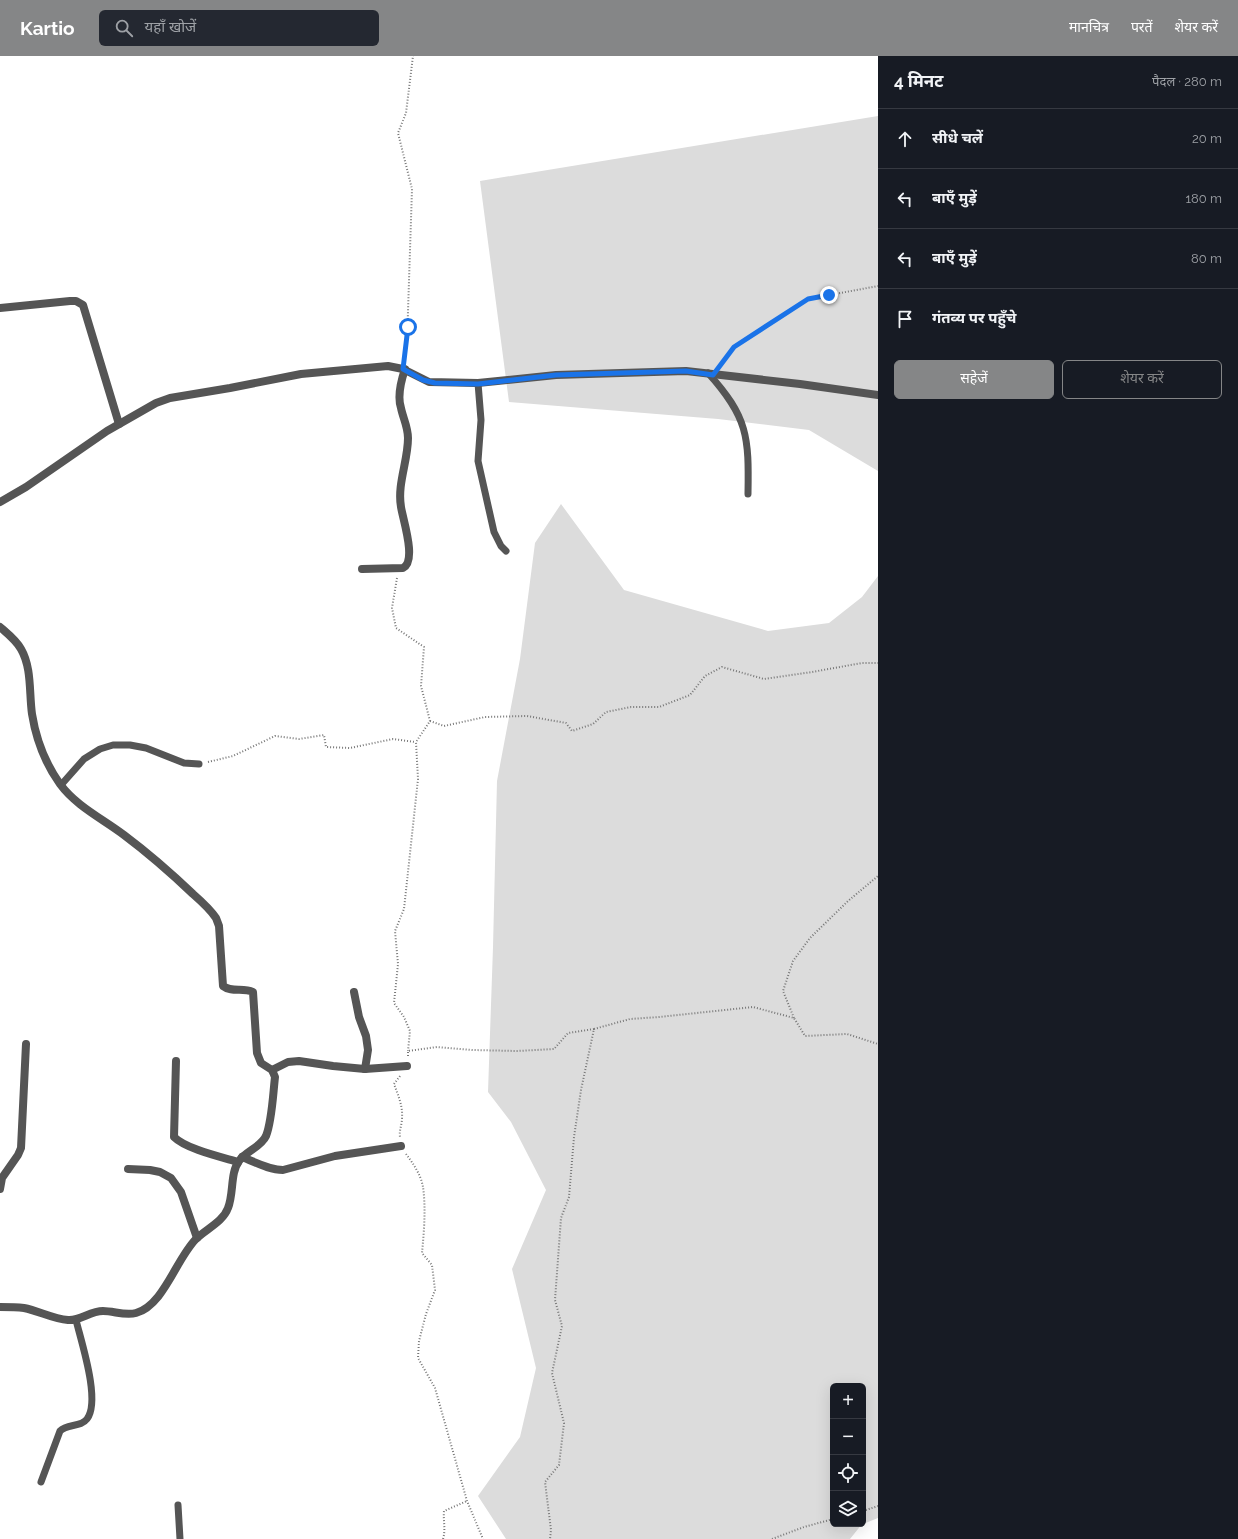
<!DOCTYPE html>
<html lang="hi">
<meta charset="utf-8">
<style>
body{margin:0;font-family:Raleway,"Noto Sans Devanagari",sans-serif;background:#242831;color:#f1f3f6}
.controls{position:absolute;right:12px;bottom:12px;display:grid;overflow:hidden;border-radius:6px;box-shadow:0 4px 16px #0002}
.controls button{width:36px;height:36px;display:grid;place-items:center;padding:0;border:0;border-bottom:1px solid #363941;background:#171b24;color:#f1f3f6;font:20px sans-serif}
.stop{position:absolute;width:12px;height:12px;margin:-9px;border:3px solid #1a73e8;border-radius:50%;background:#fff}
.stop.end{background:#1a73e8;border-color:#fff;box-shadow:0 1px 4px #0008}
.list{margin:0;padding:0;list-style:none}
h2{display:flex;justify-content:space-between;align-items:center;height:52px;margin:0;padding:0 16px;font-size:17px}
h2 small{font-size:13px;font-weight:400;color:#9ea1a6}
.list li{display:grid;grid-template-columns:26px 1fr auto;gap:12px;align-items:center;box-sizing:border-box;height:60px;padding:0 16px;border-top:1px solid #363941}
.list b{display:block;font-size:15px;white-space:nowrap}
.list em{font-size:13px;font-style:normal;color:#9ea1a6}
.actions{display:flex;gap:8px;padding:12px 16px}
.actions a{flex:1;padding:9px 0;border:1px solid #858687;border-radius:6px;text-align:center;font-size:14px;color:#858687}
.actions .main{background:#858687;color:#fff}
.icon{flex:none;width:22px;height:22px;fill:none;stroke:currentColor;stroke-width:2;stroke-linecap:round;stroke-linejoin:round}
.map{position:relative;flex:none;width:878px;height:1483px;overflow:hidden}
header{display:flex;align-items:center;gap:24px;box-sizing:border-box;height:56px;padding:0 20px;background:#858687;color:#fff}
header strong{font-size:19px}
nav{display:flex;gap:22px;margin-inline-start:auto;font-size:14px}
.search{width:280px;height:36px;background:#242831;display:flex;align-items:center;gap:10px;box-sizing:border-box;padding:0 14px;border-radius:6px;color:#9ea1a6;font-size:15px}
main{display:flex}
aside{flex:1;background:#171b24}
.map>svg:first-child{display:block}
</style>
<header>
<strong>Kartio</strong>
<div class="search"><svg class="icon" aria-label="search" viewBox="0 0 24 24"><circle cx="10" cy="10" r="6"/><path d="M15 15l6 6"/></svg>यहाँ खोजें</div>
<nav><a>मानचित्र</a><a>परतें</a><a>शेयर करें</a></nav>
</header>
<main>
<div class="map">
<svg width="878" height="1483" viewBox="0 0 878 1483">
<rect width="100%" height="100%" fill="#fff"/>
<!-- green -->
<g fill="#dcdcdc">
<path d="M878 60V415L809 374 718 363 509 346 480 125Z"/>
<path d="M561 448 624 534 768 575 829 567 862 541 878 520V1462L863 1468V1330H833V1468H862L850 1483H506L478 1440 520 1381 536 1312 512 1213 546 1134 511 1066 488 1036 493 891 497 725 520 603 535 487Z"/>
</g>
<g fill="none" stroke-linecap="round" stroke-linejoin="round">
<!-- path -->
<g stroke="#777" stroke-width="2" stroke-dasharray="1 2" stroke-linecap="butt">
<path d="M404 305 407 286 412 133 398 77 406 57 413 0"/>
<path d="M719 310 734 291 808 243 878 230"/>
<path d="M397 522 392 552 396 572 424 591 421 630 430 665 416 686 418 723 404 853 395 875 398 908 394 947 404 961 410 975 408 995"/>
<path d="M430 665 444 670 485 661 527 660 566 667 572 675 593 668 606 656 631 651H659L690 639 705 620 722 611 764 623 812 616 862 607H878"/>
<path d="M208 706 233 700 275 680 299 683 324 679 326 691 350 692 393 683 415 686"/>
<path d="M794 962 783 935 793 905 810 882 848 845 878 820"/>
<path d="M594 973 630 963 659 961 753 951 794 962 805 980 847 978 878 988"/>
<path d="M408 1000V995L437 991 473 994 517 995 554 993 568 977 594 973 581 1034 574 1081 569 1141 561 1162 555 1244 562 1270 552 1317 564 1367 559 1409 545 1426 551 1474 550 1483"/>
<path d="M400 1020 394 1028C398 1039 403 1050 402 1062 402 1069 399 1074 400 1081"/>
<path d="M406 1098C413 1107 421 1119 423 1131 426 1152 424 1176 422 1197L432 1209 435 1234 426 1258 419 1285 418 1302 435 1332 467 1445 483 1483"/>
<path d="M863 1455 878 1450"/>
<path d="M443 1483C446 1473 443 1465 444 1455L467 1445"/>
<path d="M772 1483 804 1471 833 1463"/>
</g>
<!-- service -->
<g stroke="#555" stroke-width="7">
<path d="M708 317C748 361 749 381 748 438"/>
<path d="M478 327 481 364 478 405 494 476 501 490 506 495"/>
<path d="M61 729 84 703 100 693 113 689H130L146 692 184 707 199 708"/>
<path d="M41 1426 60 1375C67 1368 81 1371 87 1363 101 1345 81 1285 76 1264"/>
<path d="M178 1449 180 1483"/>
</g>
<!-- minor -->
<g stroke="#555" stroke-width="8">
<path d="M0 252 70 245H76L83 249 119 368"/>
<path d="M0 446 26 431 107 375 156 347 170 342 230 332 301 318 388 310 403 313 429 326 478 327 556 319 686 315 800 328 878 339"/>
<path d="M362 513 403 512C417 505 403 464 401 451 397 428 408 405 408 382 408 371 403 362 401 352 397 340 401 325 405 313"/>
<path d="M0 571C8 578 16 584 21 593 32 612 29 637 32 658 36 683 45 707 60 728 76 750 103 763 124 779 148 797 171 817 193 838 201 845 210 853 216 862L219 870 223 930C232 937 243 931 253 936L257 997 261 1007 272 1014 275 1021C273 1038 272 1065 266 1080 261 1091 246 1095 239 1105 230 1117 234 1137 228 1152 223 1166 206 1173 196 1183 176 1203 164 1249 136 1257 125 1260 114 1255 103 1255 90 1255 80 1265 68 1264 53 1263 39 1255 24 1252 16 1251 8 1251 0 1251"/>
<path d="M354 936 359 961 366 980 368 994 365 1013"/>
<path d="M176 1005 174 1081C186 1093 221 1101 238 1106"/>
<path d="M272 1014 288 1006 299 1005 333 1010 365 1013 407 1010"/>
<path d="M242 1101C255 1106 269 1114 283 1114L335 1100 401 1090"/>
<path d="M128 1113 150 1114 160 1116 171 1122 181 1136 197 1182"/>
<path d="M0 1133 2 1122 18 1099 21 1092 26 988"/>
</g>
</g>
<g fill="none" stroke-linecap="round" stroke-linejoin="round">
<!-- route -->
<path stroke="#1a73e8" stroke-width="5" d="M408 271 403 313 423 324 435 327 478 328 556 319 686 315 713 319 734 291 808 243 829 239"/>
</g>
</svg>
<div class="controls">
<button>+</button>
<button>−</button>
<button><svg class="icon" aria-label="locate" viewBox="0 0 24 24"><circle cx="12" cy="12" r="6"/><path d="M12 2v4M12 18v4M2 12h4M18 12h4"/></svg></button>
<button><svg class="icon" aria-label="layers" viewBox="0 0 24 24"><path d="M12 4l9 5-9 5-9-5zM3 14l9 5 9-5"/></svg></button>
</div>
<div class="stop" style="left:408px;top:271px"></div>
<div class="stop end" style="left:829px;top:239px"></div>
</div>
<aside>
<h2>4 मिनट<small>पैदल · 280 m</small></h2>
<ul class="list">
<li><svg class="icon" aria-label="ahead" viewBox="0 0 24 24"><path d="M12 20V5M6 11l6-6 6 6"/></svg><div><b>सीधे चलें</b></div><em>20 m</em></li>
<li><svg class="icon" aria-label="left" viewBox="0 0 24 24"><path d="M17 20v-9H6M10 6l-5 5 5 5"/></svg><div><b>बाएँ मुड़ें</b></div><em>180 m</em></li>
<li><svg class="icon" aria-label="left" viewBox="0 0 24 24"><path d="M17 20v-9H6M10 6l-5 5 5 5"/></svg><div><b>बाएँ मुड़ें</b></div><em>80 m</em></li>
<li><svg class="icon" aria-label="arrive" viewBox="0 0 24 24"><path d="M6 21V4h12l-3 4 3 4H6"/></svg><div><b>गंतव्य पर पहुँचे</b></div></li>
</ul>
<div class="actions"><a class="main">सहेजें</a><a>शेयर करें</a></div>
</aside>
</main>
